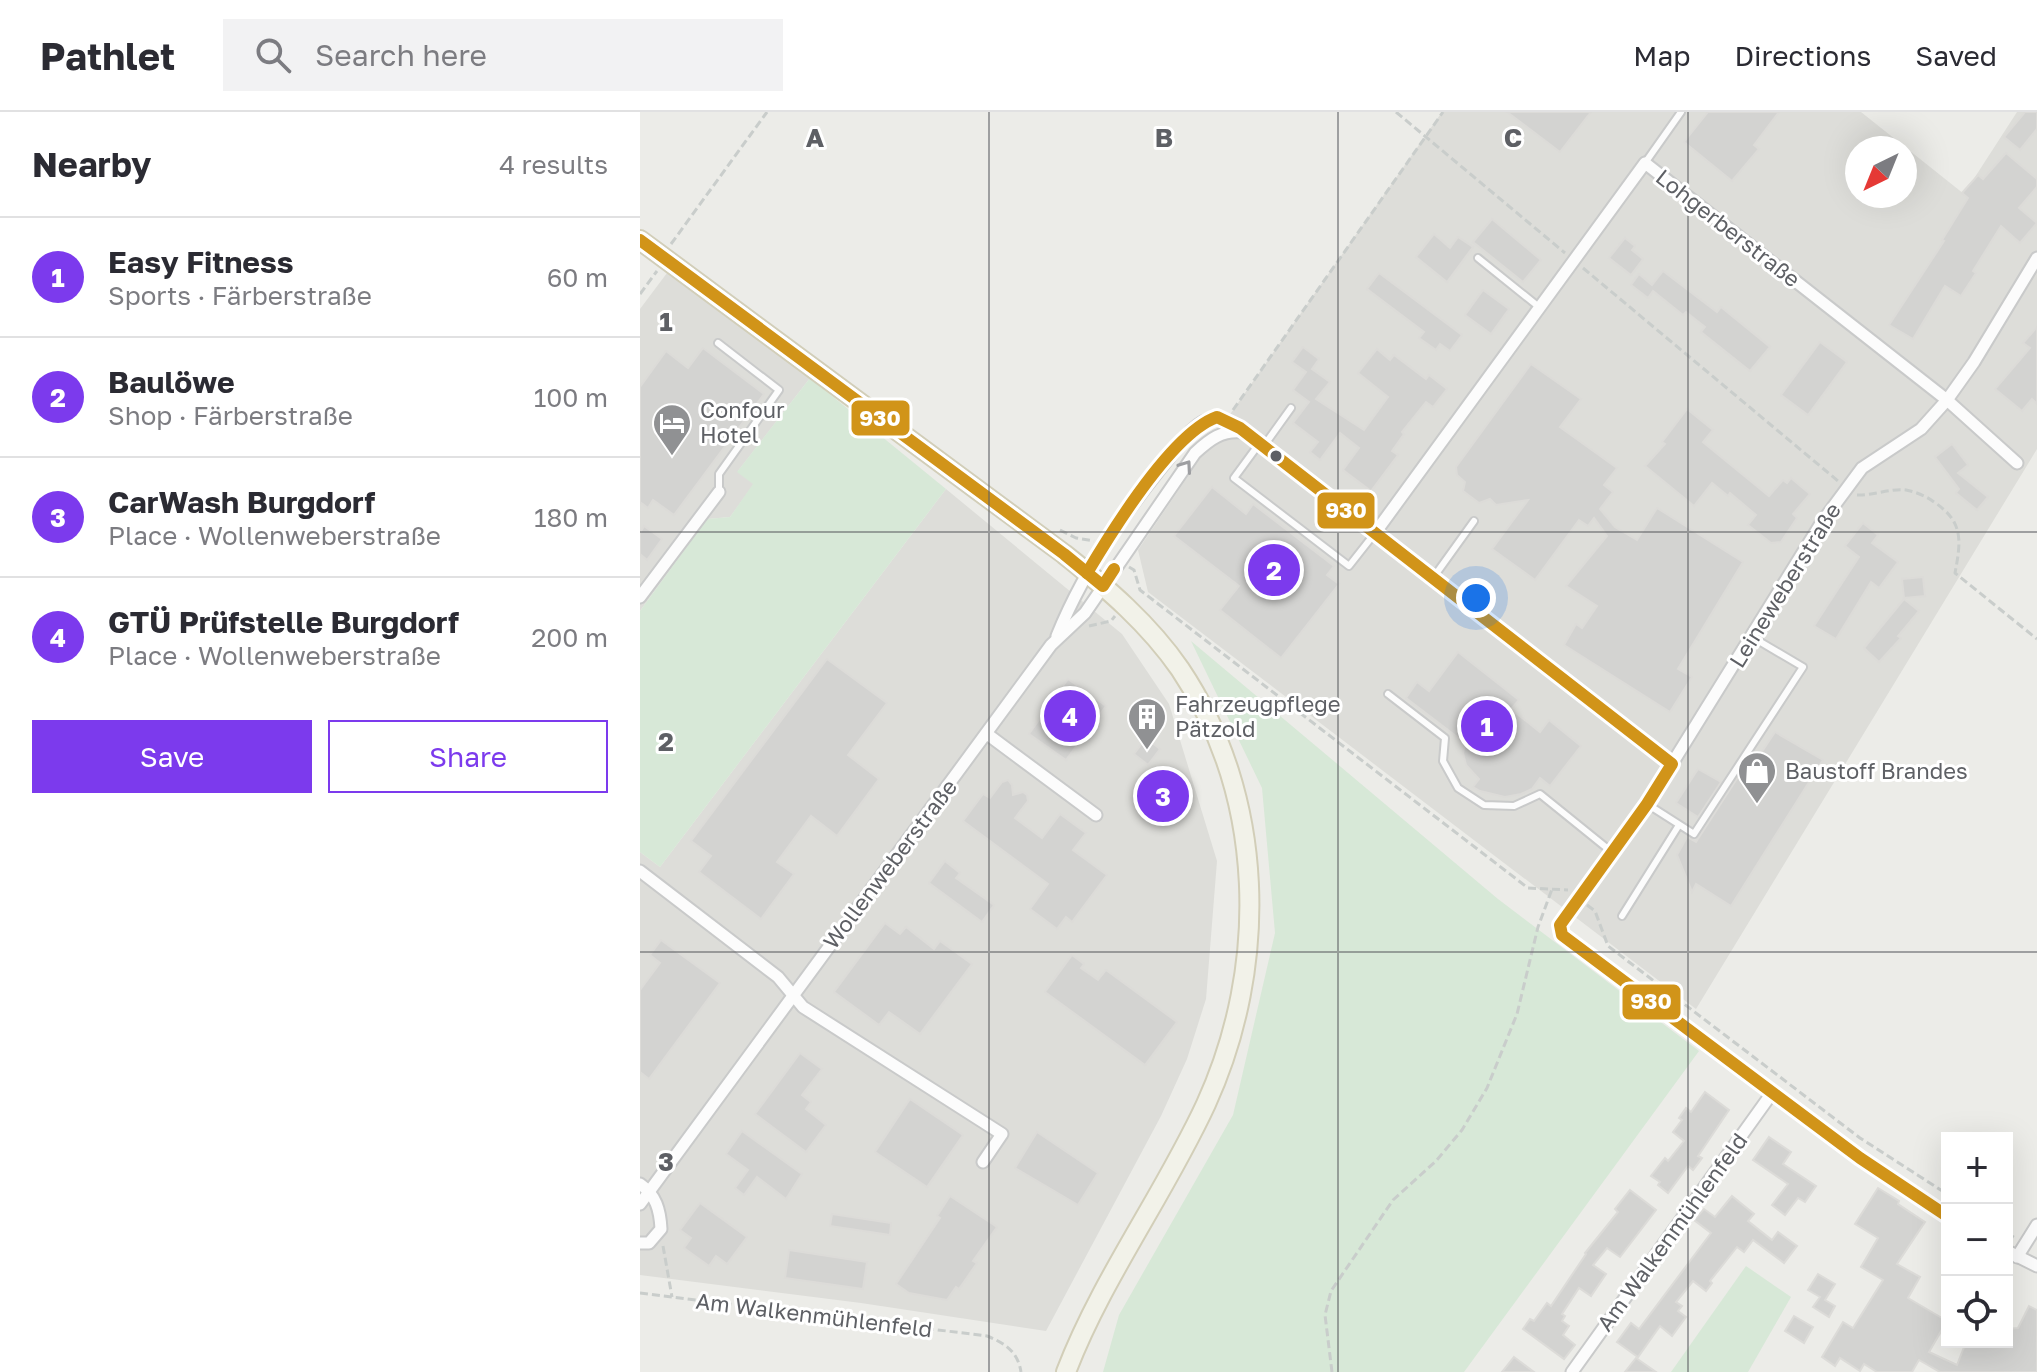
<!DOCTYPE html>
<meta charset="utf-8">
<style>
body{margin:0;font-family:"Golos Text",sans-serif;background:#f2f2f3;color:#2b2b33}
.controls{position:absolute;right:24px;bottom:24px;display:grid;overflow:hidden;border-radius:0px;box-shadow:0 8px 32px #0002}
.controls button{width:72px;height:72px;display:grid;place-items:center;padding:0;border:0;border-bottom:2px solid #e1e1e2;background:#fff;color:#2b2b33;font:40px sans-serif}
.compass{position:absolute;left:1205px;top:24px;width:72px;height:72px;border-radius:50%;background:#fff;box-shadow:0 8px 32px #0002;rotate:223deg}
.you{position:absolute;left:836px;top:486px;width:28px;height:28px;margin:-20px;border:6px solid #fff;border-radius:50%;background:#1a73e8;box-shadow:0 0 0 12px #1a73e833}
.badge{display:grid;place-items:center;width:52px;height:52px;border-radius:50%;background:#7c3aed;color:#fff;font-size:26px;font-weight:700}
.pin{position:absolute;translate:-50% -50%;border:4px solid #fff;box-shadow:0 2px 8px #0006}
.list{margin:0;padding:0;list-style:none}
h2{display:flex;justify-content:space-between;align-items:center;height:104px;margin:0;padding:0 32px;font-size:34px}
h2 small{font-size:26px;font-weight:400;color:#7c7c81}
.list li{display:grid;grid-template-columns:52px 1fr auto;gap:24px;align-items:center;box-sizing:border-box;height:120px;padding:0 32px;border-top:2px solid #e1e1e2}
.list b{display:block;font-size:30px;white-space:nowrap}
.list p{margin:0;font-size:26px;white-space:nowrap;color:#7c7c81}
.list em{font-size:26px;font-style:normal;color:#7c7c81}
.actions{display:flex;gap:16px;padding:24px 32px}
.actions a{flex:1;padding:18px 0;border:2px solid #7c3aed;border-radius:0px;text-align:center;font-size:28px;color:#7c3aed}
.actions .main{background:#7c3aed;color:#fff}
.icon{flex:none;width:44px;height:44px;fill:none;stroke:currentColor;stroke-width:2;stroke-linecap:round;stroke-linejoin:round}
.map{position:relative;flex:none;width:1397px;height:1260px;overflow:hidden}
header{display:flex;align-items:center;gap:48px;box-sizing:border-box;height:112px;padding:0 40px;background:#fff;border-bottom:2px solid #e1e1e2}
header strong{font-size:38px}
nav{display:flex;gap:44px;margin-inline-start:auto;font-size:28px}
.search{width:560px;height:72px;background:#f2f2f3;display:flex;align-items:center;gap:20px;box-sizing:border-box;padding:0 28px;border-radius:0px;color:#7c7c81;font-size:30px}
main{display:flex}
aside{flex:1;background:#fff}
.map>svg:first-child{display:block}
</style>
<header>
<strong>Pathlet</strong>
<div class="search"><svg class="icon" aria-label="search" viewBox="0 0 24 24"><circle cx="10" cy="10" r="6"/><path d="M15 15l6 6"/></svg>Search here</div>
<nav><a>Map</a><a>Directions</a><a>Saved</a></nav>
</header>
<main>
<aside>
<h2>Nearby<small>4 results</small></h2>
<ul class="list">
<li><span class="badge">1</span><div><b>Easy Fitness</b><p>Sports · Färberstraße</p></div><em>60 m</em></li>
<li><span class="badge">2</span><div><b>Baulöwe</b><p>Shop · Färberstraße</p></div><em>100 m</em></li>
<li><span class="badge">3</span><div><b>CarWash Burgdorf</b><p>Place · Wollenweberstraße</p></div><em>180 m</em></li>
<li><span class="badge">4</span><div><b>GTÜ Prüfstelle Burgdorf</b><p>Place · Wollenweberstraße</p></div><em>200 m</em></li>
</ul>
<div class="actions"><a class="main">Save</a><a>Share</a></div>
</aside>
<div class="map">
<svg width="1397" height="1260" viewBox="0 0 1397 1260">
<rect width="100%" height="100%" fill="#ecece8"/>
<!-- industrial -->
<g fill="#ddddd9" fill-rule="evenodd">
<path d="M802 0H1221L1324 82 1377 0H1397V337L1056 897 508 480 498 438 586 308ZM1217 36H1265V84H1217Z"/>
<path d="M27 161 170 266 98 359 114 372 90 405 67 407 0 499V197Z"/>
<path d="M306 377 482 522 529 592 577 749 566 887 547 947 521 1004 406 1219 221 1191 0 1163V740L20 755Z"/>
</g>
<!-- green -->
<g fill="#d7e8d7">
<path d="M170 266 306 377 20 755 0 740V499L67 407 90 405 113 372 97 360Z"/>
<path d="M551 529 858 787 1059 939 824 1260H463L479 1203 593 1003 635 821 622 676Z"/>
<path d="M1106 1154 1151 1185 1108 1260H1031Z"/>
</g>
<!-- building -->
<g fill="#d3d3d1" stroke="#dcdbd8" stroke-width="2">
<path d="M867 0H951L920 40Z"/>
<path d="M1068 0H1139L1114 33 1119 37 1092 69 1044 30Z"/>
<path d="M1385 0H1397V17L1380 38 1364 25Z"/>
<path d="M1366 41 1397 67V75L1379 96 1397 111 1380 131 1361 114 1333 159 1336 161 1321 184 1305 174 1273 227 1249 213 1304 129 1302 128 1328 86 1322 81 1338 63 1343 67Z"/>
<path d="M852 107 901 148 883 170 833 130Z"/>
<path d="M794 122 810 136 818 125 833 135 807 170 776 145Z"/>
<path d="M985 126 995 134 992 138 1003 147 991 163 969 146Z"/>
<path d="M1023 159 1077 200 1081 195 1130 235 1110 259 1061 220 1065 215 1046 200 1043 203 1013 179 1008 186 991 173 999 162 1012 173Z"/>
<path d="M739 161 822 223 810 239 800 232 796 238 779 226 784 220 727 177Z"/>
<path d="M843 178 869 197 851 222 825 203Z"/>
<path d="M1397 215V292L1392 287 1382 299 1355 277 1390 236 1383 231Z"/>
<path d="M1180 230 1207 250 1168 303 1141 283Z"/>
<path d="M663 235 679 247 672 257 690 270 676 287 724 318 748 285 718 261 737 237 750 248 754 243 786 267 789 263 807 277 793 295 786 290 762 320 764 322 752 339 758 343 731 379 703 358 719 336 700 321 680 348 670 340 678 330 653 311 669 290 653 278 666 260 652 250Z"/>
<path d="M63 236 124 282 34 403 13 388 8 396 0 390V275L26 239 48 256Z"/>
<path d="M891 252 941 287 920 315 977 356 964 373 973 380 960 397 975 415 997 428 1017 396 1103 450 1038 557 1052 565 1030 600 924 533 936 512 942 516 957 494 926 474 967 424 954 406 948 414 939 408 895 468 852 437 888 388 856 393 850 387 839 391 823 379 825 370 817 363 816 355Z"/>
<path d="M1047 297 1073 318 1063 330 1129 384 1143 368 1147 371 1151 366 1170 382 1153 402 1157 406 1141 430 1131 431 1108 413 1116 403 1090 381 1088 384 1072 371 1054 394 1005 354 1025 332 1022 330Z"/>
<path d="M1312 332 1328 353 1318 361 1348 385 1337 398 1316 381 1319 377 1295 345Z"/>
<path d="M572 375 606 402 613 392 694 454 687 463 699 472 641 546 580 498 599 474 534 424Z"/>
<path d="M1223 411 1238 423 1232 431 1258 450 1239 476 1231 470 1196 527 1174 514 1219 445 1205 434Z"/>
<path d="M4 414 22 427 7 448 0 442V421Z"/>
<path d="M1283 465 1285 484 1264 486 1262 467Z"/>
<path d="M1264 487 1279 499 1258 524 1261 526 1239 550 1224 536Z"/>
<path d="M818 540 879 588 871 597 900 620 909 608 941 634 910 674 900 666 892 677 881 682 865 685 840 679 833 675 839 667 826 653 823 641 825 631 766 586 777 570 789 579Z"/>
<path d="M187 547 247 591 208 643 239 667 197 724 171 704 137 750 154 762 121 807 59 760 71 744 51 729Z"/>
<path d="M428 567 466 594 426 648 389 622Z"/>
<path d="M1135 620 1183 648 1091 794 1056 772 1052 780 1037 743 1047 725 1056 730 1098 665 1103 668Z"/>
<path d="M506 626 520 637 508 653 494 642Z"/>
<path d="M1058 657 1081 670 1058 705 1036 691Z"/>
<path d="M522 659 535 705 524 708 510 662Z"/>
<path d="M368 668 372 673 373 683 383 680 387 683 388 689 375 706 402 726 420 702 446 721 433 738 467 763 432 810 426 805 417 817 390 797 408 772 323 709 343 682 350 686 362 670Z"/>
<path d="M305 749 320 761 316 766 354 793 342 810 289 771Z"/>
<path d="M245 811 260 822 266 815 294 837 300 829 332 852 280 922 249 900 239 913 194 880Z"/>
<path d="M21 828 80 871 9 967 0 960V878L20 851 10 843Z"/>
<path d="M432 843 444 852 441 856 458 868 466 858 537 910 505 953 405 880Z"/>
<path d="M160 941 182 957 162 983 171 990 166 997 186 1013 166 1040 115 1002Z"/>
<path d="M1065 980 1089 998 1058 1044 1062 1046 1053 1058 1048 1054 1028 1081 1018 1073 1020 1070 1011 1064 1025 1046 1028 1049 1044 1029 1033 1020 1042 1008 1039 1006 1046 996 1051 1000Z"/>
<path d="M270 987 323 1023 287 1075 235 1040Z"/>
<path d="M102 1019 162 1062 146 1087 117 1065 104 1083 95 1076 108 1058 86 1042Z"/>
<path d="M397 1020 458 1061 438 1093 375 1056Z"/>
<path d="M1129 1025 1151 1040 1143 1052 1176 1074 1165 1090 1158 1086 1145 1103 1132 1093 1148 1072 1113 1048Z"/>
<path d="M1238 1076 1259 1089 1258 1092 1285 1110 1257 1152 1280 1165 1268 1186 1307 1209 1289 1240 1317 1253 1326 1230H1367V1217L1378 1216 1389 1194 1397 1198V1260H1300L1279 1248 1272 1260H1237L1224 1252 1220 1259 1200 1246 1195 1254 1182 1245 1203 1210 1213 1216 1243 1168 1221 1155 1238 1126 1215 1112Z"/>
<path d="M990 1078 1016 1098 980 1145 967 1136 953 1153 966 1162 951 1184 939 1176 922 1202 925 1204 922 1209 929 1214 923 1223 935 1233 924 1247 883 1217 890 1207 894 1209 907 1191 911 1194 946 1142 945 1141 978 1100 975 1097Z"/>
<path d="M310 1084 357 1115 333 1149 337 1151 319 1177 316 1175 307 1188 269 1181 256 1172 300 1106 297 1104Z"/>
<path d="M1092 1084 1114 1102 1108 1109 1132 1128 1138 1120 1157 1134 1144 1151 1113 1128 1104 1140 1097 1135 1070 1169 1072 1171 1066 1179 1053 1169 1036 1190 1042 1194 1038 1199 1046 1205 1032 1224 1020 1214 998 1245 977 1230 991 1211 999 1217 1071 1121 1054 1108 1064 1097 1075 1105Z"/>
<path d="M60 1091 107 1125 87 1152 76 1144 69 1154 44 1136 51 1126 40 1118Z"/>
<path d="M192 1102 251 1111 250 1123 190 1114Z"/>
<path d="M149 1138 227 1150 223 1177 145 1166Z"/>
<path d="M1178 1162 1195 1172 1185 1188 1195 1194 1189 1205 1173 1195 1180 1185 1168 1178Z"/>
<path d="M1154 1204 1173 1215 1164 1231 1145 1219Z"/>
<path d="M874 1245 894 1260H862Z"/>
<path d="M996 1246 1016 1260H985Z"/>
</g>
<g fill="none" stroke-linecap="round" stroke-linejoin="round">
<defs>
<g id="lane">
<path d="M1005 51 1041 0"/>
<path d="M838 146 899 195"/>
<path d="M78 231 139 278 79 362V380"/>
<path d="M619 332 594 366 709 454 735 421"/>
<path d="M623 335 651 296"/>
<path d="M793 466 834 409"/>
<path d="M748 582 805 626 803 649 818 676 844 693 874 694 900 682 973 741"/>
<path d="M1007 692 1054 722 1163 555 1112 525"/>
<path d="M982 804 1039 713"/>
</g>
<g id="street">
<path d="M735 421 1005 51 1307 288 1377 351"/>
<path d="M0 485 79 380"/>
<path d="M417 524C448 447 498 382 551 319 578 292 594 314 619 332L1032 652"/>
<path d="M347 622 456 703"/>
<path d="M0 759 138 865 163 895 362 1022 343 1050"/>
<path d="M0 1072C16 1083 20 1098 21 1117L9 1131H0"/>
<path d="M0 1092 411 533 445 501 555 341C570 327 582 318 602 320"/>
<path d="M1307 1104 1220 1046 922 823 920 813 1007 692 1182 410 1222 356 1281 317 1307 288 1334 250 1397 146"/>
<path d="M1367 1139 1397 1154"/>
<path d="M1377 1145 1397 1113"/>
<path d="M932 1260 1132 981"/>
</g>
<path id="primary" d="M0 128 424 442C467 476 509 512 540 557 626 685 629 854 566 992 524 1083 462 1166 426 1260"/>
</defs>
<!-- lane casing -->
<use href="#lane" stroke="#c9caca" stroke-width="10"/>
<!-- street casing -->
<use href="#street" stroke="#c9caca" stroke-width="15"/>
<!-- primary casing -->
<use href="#primary" stroke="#d2ceb8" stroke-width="22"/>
<!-- path -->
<g stroke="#c9cdcb" stroke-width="3" stroke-dasharray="8 4" stroke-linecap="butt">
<path d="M756 0 925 141"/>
<path d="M31 132 127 0"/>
<path d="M943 156 1198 369"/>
<path d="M0 182 17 159"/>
<path d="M593 298 803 0"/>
<path d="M1217 383C1232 384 1250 376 1266 378 1276 380 1286 384 1294 390 1324 410 1321 429 1315 461L1397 527"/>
<path d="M420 418 436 426 454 429"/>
<path d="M489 455 494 458 500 478 888 776 928 778"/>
<path d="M449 514 471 509 475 504"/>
<path d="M947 793 955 799 968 834 1220 1026 1307 1082"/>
<path d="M1367 1121 1375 1126"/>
<path d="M23 1134 32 1185"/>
<path d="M0 1181 347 1224C365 1231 378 1240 381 1260"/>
<path d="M692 1260 685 1203 691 1179 753 1088 796 1049 822 1018 847 976 877 902 898 815 912 777"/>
</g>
<!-- lane -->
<use href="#lane" stroke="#fcfcfc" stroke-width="6"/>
<!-- street -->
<use href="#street" stroke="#fcfcfc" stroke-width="11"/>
<!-- primary -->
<use href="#primary" stroke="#f2f2e9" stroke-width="18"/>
<defs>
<g id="bus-1">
<path d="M0 128 424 442 463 474 474 457"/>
<path d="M447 461C472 419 532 321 577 305L600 316 1032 652 1007 692 920 813 922 823 1220 1046 1307 1104"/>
</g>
</defs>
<!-- bus-1 casing -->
<use href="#bus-1" stroke="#fff" stroke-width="18"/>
<!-- bus-1 -->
<use href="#bus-1" stroke="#d19419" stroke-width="12"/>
</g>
<!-- one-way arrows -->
<defs><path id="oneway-chevron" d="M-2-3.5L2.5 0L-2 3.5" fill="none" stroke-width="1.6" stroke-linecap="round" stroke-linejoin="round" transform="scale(2)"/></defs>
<use stroke="#9d9ea1" href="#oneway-chevron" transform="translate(546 354) rotate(-55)"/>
<!-- grid -->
<path fill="none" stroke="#5e6065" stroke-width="2" stroke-opacity="0.55" d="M349 0V1260M698 0V1260M1048 0V1260M0 420H1397M0 840H1397"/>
<!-- icons -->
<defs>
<symbol id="hotel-pin" viewBox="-11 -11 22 30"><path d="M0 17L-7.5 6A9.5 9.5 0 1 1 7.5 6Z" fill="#909193" stroke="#fff"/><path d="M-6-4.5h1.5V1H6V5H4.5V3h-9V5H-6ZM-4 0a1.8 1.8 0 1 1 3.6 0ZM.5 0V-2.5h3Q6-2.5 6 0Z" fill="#fff"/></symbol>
<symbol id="building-pin" viewBox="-11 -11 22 30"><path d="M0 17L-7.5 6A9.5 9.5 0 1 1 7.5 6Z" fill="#909193" stroke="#fff"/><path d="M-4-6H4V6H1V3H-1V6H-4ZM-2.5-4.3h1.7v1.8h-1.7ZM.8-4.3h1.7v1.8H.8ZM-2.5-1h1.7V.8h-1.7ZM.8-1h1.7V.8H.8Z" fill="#fff"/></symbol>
<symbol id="shop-pin" viewBox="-11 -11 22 30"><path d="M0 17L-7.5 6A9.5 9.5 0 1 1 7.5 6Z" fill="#909193" stroke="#fff"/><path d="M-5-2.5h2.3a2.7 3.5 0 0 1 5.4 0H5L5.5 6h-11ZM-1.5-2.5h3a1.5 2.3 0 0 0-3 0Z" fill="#fff"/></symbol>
</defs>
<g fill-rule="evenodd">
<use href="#hotel-pin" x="10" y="289" width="44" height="60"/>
<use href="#building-pin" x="485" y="583" width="44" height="60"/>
<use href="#shop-pin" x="1095" y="637" width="44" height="60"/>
</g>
<!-- markers -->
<circle fill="#5e6065" stroke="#fff" stroke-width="3" cx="636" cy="344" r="7"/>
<g text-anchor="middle" stroke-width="6" stroke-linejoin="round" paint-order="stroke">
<!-- street labels -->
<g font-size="22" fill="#5e6065" stroke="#fff">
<text transform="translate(1088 116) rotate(38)" y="8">Lohgerberstraße</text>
<text transform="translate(1145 473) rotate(-58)" y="8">Leineweberstraße</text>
<text transform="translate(250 752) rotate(-53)" y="8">Wollenweberstraße</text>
<text transform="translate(1032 1120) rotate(-54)" y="8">Am Walkenmühlenfeld</text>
<text transform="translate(174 1203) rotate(7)" y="8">Am Walkenmühlenfeld</text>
</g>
<!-- poi labels -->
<g font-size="22" fill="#5e6065" stroke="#fff" text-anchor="start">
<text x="60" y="306">Confour<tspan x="60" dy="25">Hotel</tspan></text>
<text x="535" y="600">Fahrzeugpflege<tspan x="535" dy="25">Pätzold</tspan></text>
<text x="1145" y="667">Baustoff Brandes</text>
</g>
</g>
<g font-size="26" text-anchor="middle" font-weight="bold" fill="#5e6065" stroke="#fff" stroke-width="6" stroke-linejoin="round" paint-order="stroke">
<text x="175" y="35">A</text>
<text x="524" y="35">B</text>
<text x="873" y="35">C</text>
<text x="26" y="219">1</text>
<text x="26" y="639">2</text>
<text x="26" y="1059">3</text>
</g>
<g stroke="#fff" stroke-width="3">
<rect x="210" y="287" width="61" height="38" rx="8" fill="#d19419"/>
<rect x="676" y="379" width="60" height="39" rx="8" fill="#d19419"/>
<rect x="981" y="871" width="61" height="38" rx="8" fill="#d19419"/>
</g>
<g font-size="22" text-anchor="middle" font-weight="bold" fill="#fff">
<text x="240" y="314">930</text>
<text x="706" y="406">930</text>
<text x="1011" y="897">930</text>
</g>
</svg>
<div class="controls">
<button>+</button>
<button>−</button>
<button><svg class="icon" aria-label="locate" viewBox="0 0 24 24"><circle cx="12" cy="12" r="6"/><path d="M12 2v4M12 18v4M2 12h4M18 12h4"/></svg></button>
</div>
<svg class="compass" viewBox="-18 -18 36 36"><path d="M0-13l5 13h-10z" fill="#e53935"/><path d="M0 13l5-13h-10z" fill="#7c7c81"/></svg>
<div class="you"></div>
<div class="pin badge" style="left:847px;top:614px">1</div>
<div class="pin badge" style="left:634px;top:458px">2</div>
<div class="pin badge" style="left:523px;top:684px">3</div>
<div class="pin badge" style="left:430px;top:604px">4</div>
</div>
</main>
